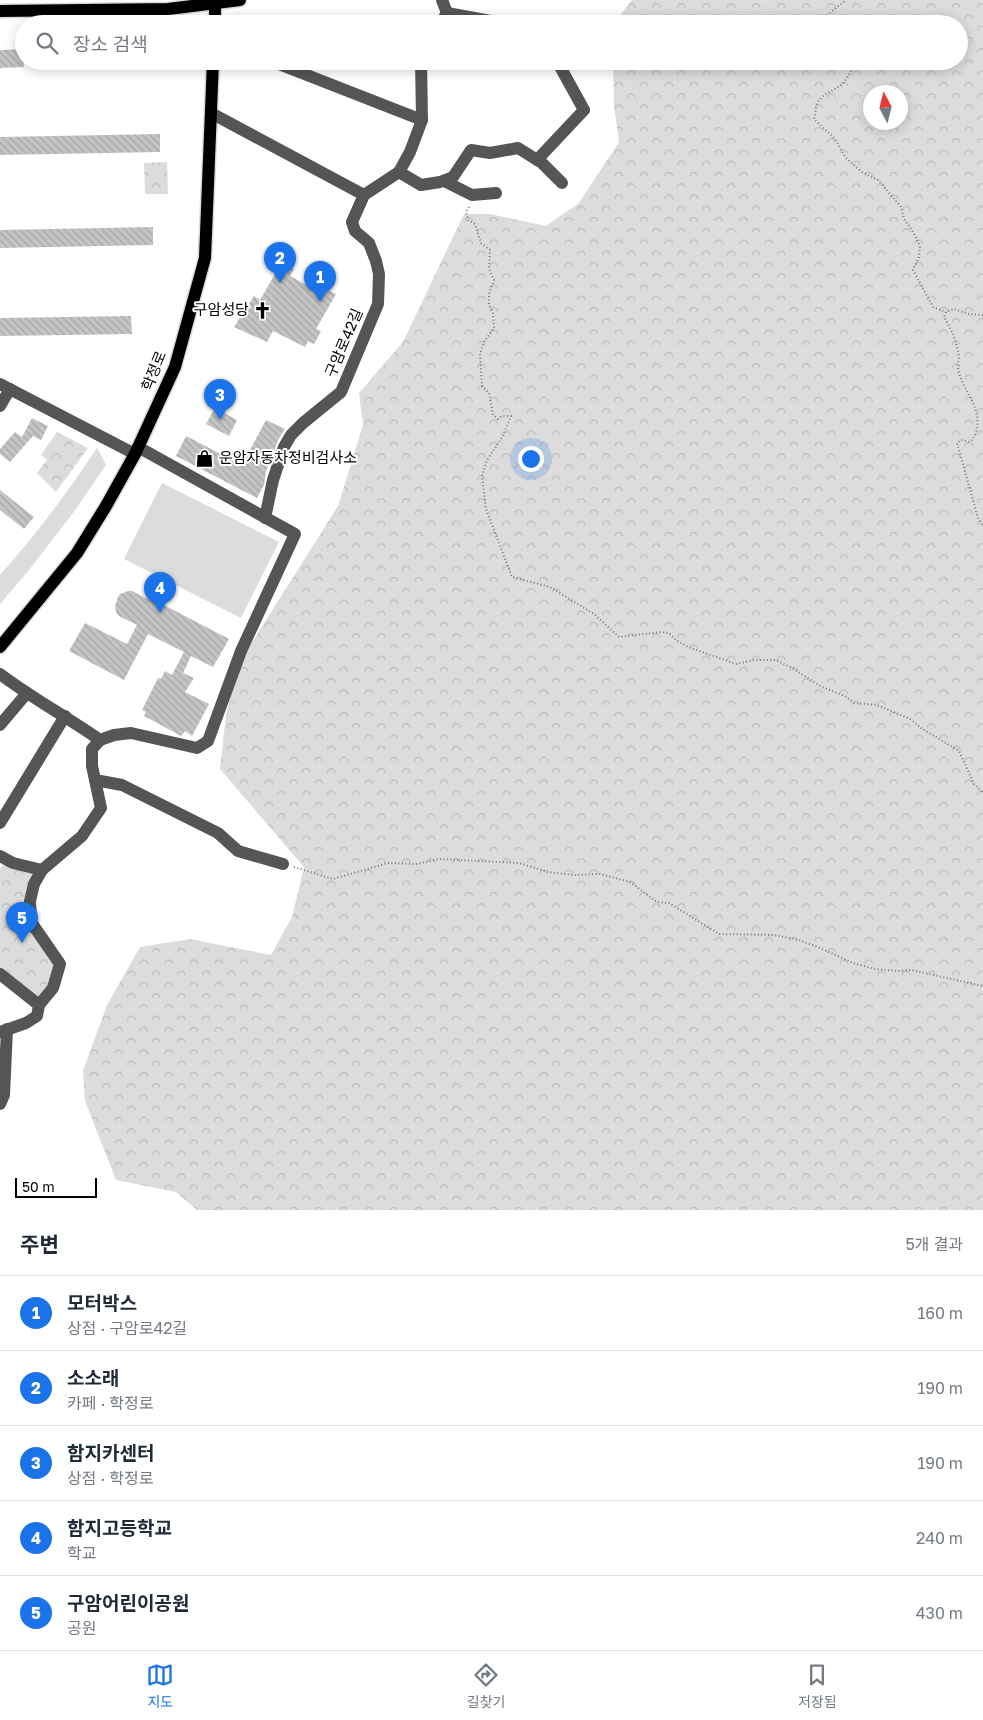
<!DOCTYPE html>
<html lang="ko">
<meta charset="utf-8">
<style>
body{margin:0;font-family:"Golos Text","Noto Sans KR",sans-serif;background:#f6f6f7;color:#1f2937}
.compass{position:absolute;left:863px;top:85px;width:45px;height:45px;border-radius:50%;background:#fff;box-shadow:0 2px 12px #0003;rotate:353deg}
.scale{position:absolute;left:15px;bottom:12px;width:82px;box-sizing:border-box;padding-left:5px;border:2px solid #000;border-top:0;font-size:14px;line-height:18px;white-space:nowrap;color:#000;-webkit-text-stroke:4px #fff;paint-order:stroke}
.you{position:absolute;left:530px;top:458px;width:18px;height:18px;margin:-12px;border:4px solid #fff;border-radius:50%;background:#1a73e8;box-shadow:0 0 0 8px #1a73e833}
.badge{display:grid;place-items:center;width:32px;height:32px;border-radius:50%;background:#1a73e8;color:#fff;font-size:16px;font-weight:700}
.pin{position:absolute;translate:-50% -41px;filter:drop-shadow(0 1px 2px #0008)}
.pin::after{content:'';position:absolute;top:26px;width:18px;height:15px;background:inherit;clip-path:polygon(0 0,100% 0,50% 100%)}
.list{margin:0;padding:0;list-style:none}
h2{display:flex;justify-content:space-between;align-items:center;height:65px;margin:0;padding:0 20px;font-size:21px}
h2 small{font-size:16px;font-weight:400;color:#747a83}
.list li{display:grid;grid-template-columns:32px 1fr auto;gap:15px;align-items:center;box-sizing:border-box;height:75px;padding:0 20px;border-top:1px solid #e0e1e3}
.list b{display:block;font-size:19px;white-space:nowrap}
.list p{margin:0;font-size:16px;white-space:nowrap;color:#747a83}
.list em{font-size:16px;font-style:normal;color:#747a83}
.icon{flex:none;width:28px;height:28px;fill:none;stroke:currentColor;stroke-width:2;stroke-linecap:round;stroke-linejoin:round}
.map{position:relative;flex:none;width:983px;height:1210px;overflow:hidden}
.search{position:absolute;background:#fff;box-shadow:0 2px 12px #0003;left:15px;right:15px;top:15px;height:55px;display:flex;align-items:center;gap:12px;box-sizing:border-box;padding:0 18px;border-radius:28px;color:#747a83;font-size:19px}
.sheet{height:440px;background:#fff}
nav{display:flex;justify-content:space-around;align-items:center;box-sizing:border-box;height:70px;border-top:1px solid #e0e1e3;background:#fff;font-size:14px;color:#747a83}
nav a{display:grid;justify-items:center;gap:2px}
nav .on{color:#1a73e8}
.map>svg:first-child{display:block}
</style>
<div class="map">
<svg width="983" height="1210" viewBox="0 0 983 1210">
<defs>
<pattern id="forest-crowns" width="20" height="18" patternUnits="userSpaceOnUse" patternTransform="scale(1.25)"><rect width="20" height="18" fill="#dcdcdc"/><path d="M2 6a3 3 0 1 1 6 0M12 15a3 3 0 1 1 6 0" fill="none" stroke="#bbb"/></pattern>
<pattern id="building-back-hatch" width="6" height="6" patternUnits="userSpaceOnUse" patternTransform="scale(1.25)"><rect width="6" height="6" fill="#c4c4c4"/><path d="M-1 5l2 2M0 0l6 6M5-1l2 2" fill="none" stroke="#a7a7a7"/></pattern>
</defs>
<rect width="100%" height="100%" fill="#fff"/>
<!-- grass -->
<g fill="#dcdcdc">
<path d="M97 448 99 451 106 465 73 513 29 570 0 604V575C36 535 67 493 97 448Z"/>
<path d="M162 483 279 542 241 618 124 559Z"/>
</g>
<!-- forest -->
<g fill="url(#forest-crowns)" fill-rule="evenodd">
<path d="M632 0H983V1210H197L176 1192 116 1180 85 1101 83 1071 107 1005 140 947 190 939 271 955 292 917 304 867 220 769 226 715 239 663 338 506 363 425 359 393 403 342 464 214H490L546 226 579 203 619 142 614 106 613 61H959V24H614ZM870 92H900V122H870Z"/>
<path d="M167 162 168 194H145L144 163Z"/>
<path d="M57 432 88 448 56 492 37 473 47 460 41 455Z"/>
<path d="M4 863 39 873 31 922 57 964 48 985 39 1000 0 969V869Z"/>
</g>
<!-- building -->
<g fill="url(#building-back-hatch)">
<path d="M24 49V67L0 68V50Z"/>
<path d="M160 134V152L0 155V137Z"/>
<path d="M153 227V245L0 248V230Z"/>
<path d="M282 262 294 269 290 276 321 293 324 288 336 294 316 329 321 331 314 344 308 341 305 347 273 331 267 342 234 327 254 296 260 300Z"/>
<path d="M131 316 132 334 0 336V318Z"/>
<path d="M215 408 237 420 229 436 206 424Z"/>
<path d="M32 418 48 426 41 440 33 436 10 462 0 454V449L15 432 22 437Z"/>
<path d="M266 420 285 429 279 438 266 471 264 485 257 498 176 456 186 436 242 465Z"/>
<path d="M0 490 34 517 24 529 0 510Z"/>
<path d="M128 591H132L155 603 162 606V604L229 639 213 667 191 656 183 673 194 678 185 692 209 704 192 736 185 731 181 736 144 716 146 712 142 710 158 678 161 679 165 671 172 675 184 652 148 634 124 680 69 651 85 623 127 644 137 625 119 616 116 612 115 606 118 597 120 594Z"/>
</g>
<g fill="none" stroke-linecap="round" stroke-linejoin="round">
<defs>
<g id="major">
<path d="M0 11 168 9 240 0"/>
<path d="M215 24V0"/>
<path d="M0 647 77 553 106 506 135 454 175 367 205 258 213 61"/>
</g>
</defs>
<!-- major casing -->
<use href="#major" stroke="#dbdbdb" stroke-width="15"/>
<!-- path -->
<g stroke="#777" stroke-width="2" stroke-dasharray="1 2.5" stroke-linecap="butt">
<path d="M816 24 846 0"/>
<path d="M847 61 851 72 842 85 824 95 817 103 814 119 835 139 846 158 862 172 878 180 901 207 904 219 912 230 920 246 919 257 913 270 933 307 946 312"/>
<path d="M469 207 466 212 468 220 475 224 481 243 490 250 489 269 494 280 489 294V305L493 313 494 328 484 342 480 354 482 386 489 393 493 415 498 419 502 416H511L503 436 487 460 482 476 486 509 512 577 550 587 594 614 619 637 662 632 669 633 676 640 688 647 736 664 754 660H776L792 668 822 687 845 696 854 703 877 705 910 719 921 728 959 751 974 784 983 793"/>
<path d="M983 315 969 314 954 309 946 312 944 317C952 330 957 342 959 357 959 361 957 365 958 368 962 392 983 405 976 433 974 437 973 439 970 442L961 440 957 443 978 518 983 527"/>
<path d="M294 867 333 879 388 863 416 864 440 859 519 863 548 872 573 875 600 874 630 882 657 902 669 903 719 934 774 935 799 940 820 948 853 963 875 969 898 971 911 970 983 986"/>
</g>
<!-- minor -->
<g stroke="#555" stroke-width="12">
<path d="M447 13 507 24"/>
<path d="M440 24 447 13 442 0"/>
<path d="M271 61 422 120"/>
<path d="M211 113 364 195 399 172 421 185 440 182 453 177 471 150 490 153 518 148 542 163 562 183"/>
<path d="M537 160 584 110 557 61"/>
<path d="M399 172 410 152 422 120 421 61"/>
<path d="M444 181 472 195 496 193"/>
<path d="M0 384 135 454"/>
<path d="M0 406 10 389"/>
<path d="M265 518 273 480 284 447 291 435 303 423 341 392 378 304 379 274 376 261 369 243 355 231 352 222 364 195"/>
<path d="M0 674C32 698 67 717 100 740L114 735 131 733 197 748 208 741 241 651 295 534 138 447"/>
<path d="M0 725 27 693"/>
<path d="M95 780 122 785 218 833 238 851 283 864"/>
<path d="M0 823 65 716"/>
<path d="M0 856 13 863 42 870 82 836 101 808 92 766V749L100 740"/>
<path d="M0 974 39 1005 37 1016 26 1023 0 1032"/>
<path d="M39 1005 53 988 60 964 31 922 30 901 34 884 42 870"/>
<path d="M0 1104 4 1095 7 1029"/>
</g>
<!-- major -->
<use href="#major" stroke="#000" stroke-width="12"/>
</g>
<!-- icons -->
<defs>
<symbol id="church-bare" viewBox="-9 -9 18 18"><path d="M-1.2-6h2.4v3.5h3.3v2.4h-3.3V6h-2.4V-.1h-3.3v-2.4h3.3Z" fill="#000" stroke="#fff" stroke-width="2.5" paint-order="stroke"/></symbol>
<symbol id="shop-bare" viewBox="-9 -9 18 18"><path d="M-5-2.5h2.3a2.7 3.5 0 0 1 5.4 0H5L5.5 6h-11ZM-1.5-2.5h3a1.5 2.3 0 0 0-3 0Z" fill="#000" stroke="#fff" stroke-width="2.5" paint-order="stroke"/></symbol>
</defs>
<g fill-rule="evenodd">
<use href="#church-bare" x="250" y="298" width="25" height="25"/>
<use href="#shop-bare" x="192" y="446" width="25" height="25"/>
</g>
<g text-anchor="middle" stroke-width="4" stroke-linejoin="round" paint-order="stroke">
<!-- poi labels -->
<g font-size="15" fill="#000" stroke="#fff" text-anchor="end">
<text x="249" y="315">구암성당</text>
<text x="219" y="463" text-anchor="start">운암자동차정비검사소</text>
</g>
<!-- street labels -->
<g font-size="15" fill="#000" stroke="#fff">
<text transform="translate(344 343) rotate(-67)" y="5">구암로42길</text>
<text transform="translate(154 371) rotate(-68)" y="5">학정로</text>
</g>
</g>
</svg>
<svg class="compass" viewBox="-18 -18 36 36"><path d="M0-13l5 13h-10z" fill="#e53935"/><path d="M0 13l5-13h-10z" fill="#747a83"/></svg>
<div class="scale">50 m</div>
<div class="you"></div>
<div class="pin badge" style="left:320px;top:302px">1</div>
<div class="pin badge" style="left:280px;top:283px">2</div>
<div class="pin badge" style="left:220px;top:420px">3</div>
<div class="pin badge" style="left:160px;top:613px">4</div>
<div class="pin badge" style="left:22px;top:943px">5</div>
<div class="search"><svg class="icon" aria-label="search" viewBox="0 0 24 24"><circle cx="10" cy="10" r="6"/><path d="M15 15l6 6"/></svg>장소 검색</div>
</div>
<section class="sheet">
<h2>주변<small>5개 결과</small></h2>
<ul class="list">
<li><span class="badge">1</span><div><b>모터박스</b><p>상점 · 구암로42길</p></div><em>160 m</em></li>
<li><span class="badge">2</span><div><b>소소래</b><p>카페 · 학정로</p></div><em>190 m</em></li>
<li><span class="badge">3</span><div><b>함지카센터</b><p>상점 · 학정로</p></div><em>190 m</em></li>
<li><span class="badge">4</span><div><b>함지고등학교</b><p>학교</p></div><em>240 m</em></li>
<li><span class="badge">5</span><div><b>구암어린이공원</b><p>공원</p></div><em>430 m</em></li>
</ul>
</section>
<nav>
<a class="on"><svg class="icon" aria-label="map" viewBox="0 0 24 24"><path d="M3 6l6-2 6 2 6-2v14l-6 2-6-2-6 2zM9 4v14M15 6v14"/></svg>지도</a>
<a><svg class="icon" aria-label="directions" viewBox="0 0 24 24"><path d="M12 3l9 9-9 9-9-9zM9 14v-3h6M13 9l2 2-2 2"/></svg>길찾기</a>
<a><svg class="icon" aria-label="saved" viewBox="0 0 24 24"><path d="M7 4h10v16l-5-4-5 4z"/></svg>저장됨</a>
</nav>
